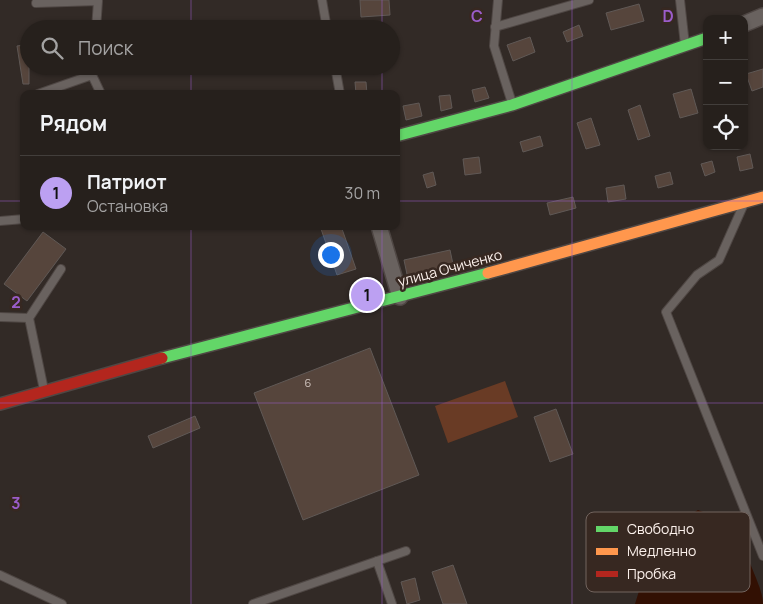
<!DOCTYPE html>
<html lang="ru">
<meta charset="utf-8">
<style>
body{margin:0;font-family:Manrope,sans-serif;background:#322d29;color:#f1f3f6}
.controls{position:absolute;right:15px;top:15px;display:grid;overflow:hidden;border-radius:10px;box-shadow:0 1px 4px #0004}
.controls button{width:45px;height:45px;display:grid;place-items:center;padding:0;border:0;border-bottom:1px solid #423e3b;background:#26201c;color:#f1f3f6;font:25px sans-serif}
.you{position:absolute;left:330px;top:254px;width:18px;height:18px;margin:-12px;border:4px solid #fff;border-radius:50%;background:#1a73e8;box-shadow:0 0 0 8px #1a73e833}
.badge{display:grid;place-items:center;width:32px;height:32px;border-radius:50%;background:#bca0f2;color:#111;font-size:16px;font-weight:700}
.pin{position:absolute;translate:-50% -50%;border:2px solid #fff;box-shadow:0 1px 5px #0006}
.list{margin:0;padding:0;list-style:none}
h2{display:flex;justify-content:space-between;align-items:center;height:65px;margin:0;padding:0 20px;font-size:21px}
h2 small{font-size:16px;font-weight:400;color:#a4a3a3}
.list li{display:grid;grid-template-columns:32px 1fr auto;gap:15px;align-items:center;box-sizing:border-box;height:75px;padding:0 20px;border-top:1px solid #423e3b}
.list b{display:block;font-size:19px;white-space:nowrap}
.list p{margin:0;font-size:16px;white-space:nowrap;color:#a4a3a3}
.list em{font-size:16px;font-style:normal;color:#a4a3a3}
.icon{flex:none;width:28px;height:28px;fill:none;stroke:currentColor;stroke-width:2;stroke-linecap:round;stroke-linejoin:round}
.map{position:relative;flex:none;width:763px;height:604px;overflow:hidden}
.search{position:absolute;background:#26201c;box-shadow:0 1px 4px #0004;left:20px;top:20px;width:380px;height:55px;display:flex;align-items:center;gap:12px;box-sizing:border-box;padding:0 18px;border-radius:28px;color:#a4a3a3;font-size:19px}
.panel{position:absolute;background:#26201c;box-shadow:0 1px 4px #0004;left:20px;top:90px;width:380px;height:140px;border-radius:10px}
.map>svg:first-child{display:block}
</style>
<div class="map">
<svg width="763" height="604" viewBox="0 0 763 604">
<rect width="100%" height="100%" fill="#322a26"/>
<!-- green -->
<path fill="#693b25" d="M505 381 518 417 448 443 435 406Z"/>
<!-- water -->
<path fill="#321003" d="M698 510C729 521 745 548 756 578 759 586 763 595 763 604H635L647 565 687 517Z"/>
<!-- building -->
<g fill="#56453c" stroke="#605956">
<path d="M360 0H389L390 15 361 17Z"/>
<path d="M639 4 644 21 611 30 606 13Z"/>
<path d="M579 25 583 36 567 42 563 32Z"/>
<path d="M530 37 535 52 513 61 507 45Z"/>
<path d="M29 44V84H23L17 46Z"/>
<path d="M763 69V87L752 91 746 74Z"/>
<path d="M355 82H366L367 94H356Z"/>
<path d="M485 87 489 98 475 102 472 90Z"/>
<path d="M691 89 698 113 680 118 673 94Z"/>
<path d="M450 95 452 108 441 111 439 96Z"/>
<path d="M419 103 422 116 406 120 403 106Z"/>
<path d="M640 105 650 136 638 140 628 110Z"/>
<path d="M591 118 600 145 586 149 577 123Z"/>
<path d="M540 136 543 146 523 152 520 142Z"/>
<path d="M750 154 753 168 740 171 737 157Z"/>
<path d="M479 157 481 173 465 175 463 159Z"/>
<path d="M712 161 715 172 705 176 701 164Z"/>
<path d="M433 172 436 185 427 188 423 175Z"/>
<path d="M670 172 673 184 658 188 655 176Z"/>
<path d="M624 185 626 199 608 202 606 188Z"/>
<path d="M573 197 576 208 550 215 547 203Z"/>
<path d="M320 226H341L356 269 337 275Z"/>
<path d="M43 232 66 249 27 301 4 284Z"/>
<path d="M450 250 454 269 408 279 404 260Z"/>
<path d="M370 348 419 475 303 520 254 393Z"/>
<path d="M556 409 573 454 550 462 534 417Z"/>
<path d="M195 416 200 428 153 448 148 436Z"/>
<path d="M453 565 467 604H443L432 572Z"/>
<path d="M415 578 420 600 407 604 401 582Z"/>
</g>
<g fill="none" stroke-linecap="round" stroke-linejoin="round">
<defs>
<g id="lane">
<path d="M322 0 327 29"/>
<path d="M498 0 494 46 512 103"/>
<path d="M680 0 685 45"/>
<path d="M36 3 98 1 96 29"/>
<path d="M495 27 589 0"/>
<path d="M335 66 340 94"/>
<path d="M38 94 92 75 101 94"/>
<path d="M743 206 719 260 697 275 666 312 763 556"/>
<path d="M0 221 24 219"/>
<path d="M0 317 29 318"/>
<path d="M44 390 29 318 61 269"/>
<path d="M377 561 392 604"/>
<path d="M0 575 62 604"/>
<path d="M253 604 406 551"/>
</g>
<g id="street">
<path d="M744 24 763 16"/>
<path d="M379 226 400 297"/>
</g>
<g id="fast">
<path d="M396 136 512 105 707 38"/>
<path d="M162 358 488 273"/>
</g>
<path id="slow" d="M488 273 763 197"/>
<path id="jam" d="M0 404 162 358"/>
</defs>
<!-- lane casing -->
<use href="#lane" stroke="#4f4744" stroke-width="10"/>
<!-- street casing -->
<use href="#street" stroke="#4f4744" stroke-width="18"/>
<!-- fast casing -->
<use href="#fast" stroke="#4f4744" stroke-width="14"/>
<!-- slow casing -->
<use href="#slow" stroke="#4f4744" stroke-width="14"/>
<!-- jam casing -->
<use href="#jam" stroke="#4f4744" stroke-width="14"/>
<!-- lane -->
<use href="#lane" stroke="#69625f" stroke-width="8"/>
<!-- street -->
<use href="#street" stroke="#69625f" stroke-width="15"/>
<!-- fast -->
<use href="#fast" stroke="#63d668" stroke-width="11"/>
<!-- slow -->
<use href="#slow" stroke="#ff974d" stroke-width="11"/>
<!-- jam -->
<use href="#jam" stroke="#b3261e" stroke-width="11"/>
</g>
<!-- grid -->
<path fill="none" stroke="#9b5dca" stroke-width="1" stroke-opacity="0.55" d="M191 0V29M382 0V29M572 0V604M191 66V94M382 66V94M0 201H24M396 201H763M191 226V604M382 226V604M0 403H763"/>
<g text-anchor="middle" stroke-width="5" stroke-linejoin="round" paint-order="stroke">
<!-- number labels -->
<g font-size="11" fill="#d2c6c0">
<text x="308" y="387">6</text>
</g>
<!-- street labels -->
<g font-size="14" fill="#fcf1ec" stroke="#372821">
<text transform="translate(450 268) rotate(-15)" y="5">улица Очиченко</text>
</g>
</g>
<!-- legend -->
<rect x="586" y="512" width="164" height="80" rx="8" fill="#372821" stroke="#72645e" stroke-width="1"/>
<rect x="596" y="526" width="22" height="6" fill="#63d668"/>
<rect x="596" y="548" width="22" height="7" fill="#ff974d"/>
<rect x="596" y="571" width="22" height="6" fill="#b3261e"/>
<g font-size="14" fill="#fcf1ec">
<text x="627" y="534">Свободно</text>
<text x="627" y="556">Медленно</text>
<text x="627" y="579">Пробка</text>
</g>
<g font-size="16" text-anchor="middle" font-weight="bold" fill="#9b5dca" stroke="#372821" stroke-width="5" stroke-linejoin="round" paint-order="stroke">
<text x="477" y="22">C</text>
<text x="668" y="22">D</text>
<text x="16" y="308">2</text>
<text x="16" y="509">3</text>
</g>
</svg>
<div class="controls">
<button>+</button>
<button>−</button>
<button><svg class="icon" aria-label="locate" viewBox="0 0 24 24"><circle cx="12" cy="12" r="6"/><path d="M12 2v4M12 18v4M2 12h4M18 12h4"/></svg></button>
</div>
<div class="you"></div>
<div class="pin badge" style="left:367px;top:295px">1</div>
<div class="search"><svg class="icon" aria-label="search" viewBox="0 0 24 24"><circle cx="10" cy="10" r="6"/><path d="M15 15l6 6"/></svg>Поиск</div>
<section class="panel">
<h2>Рядом<small></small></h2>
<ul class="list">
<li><span class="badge">1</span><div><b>Патриот</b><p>Остановка</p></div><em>30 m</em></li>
</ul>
</section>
</div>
